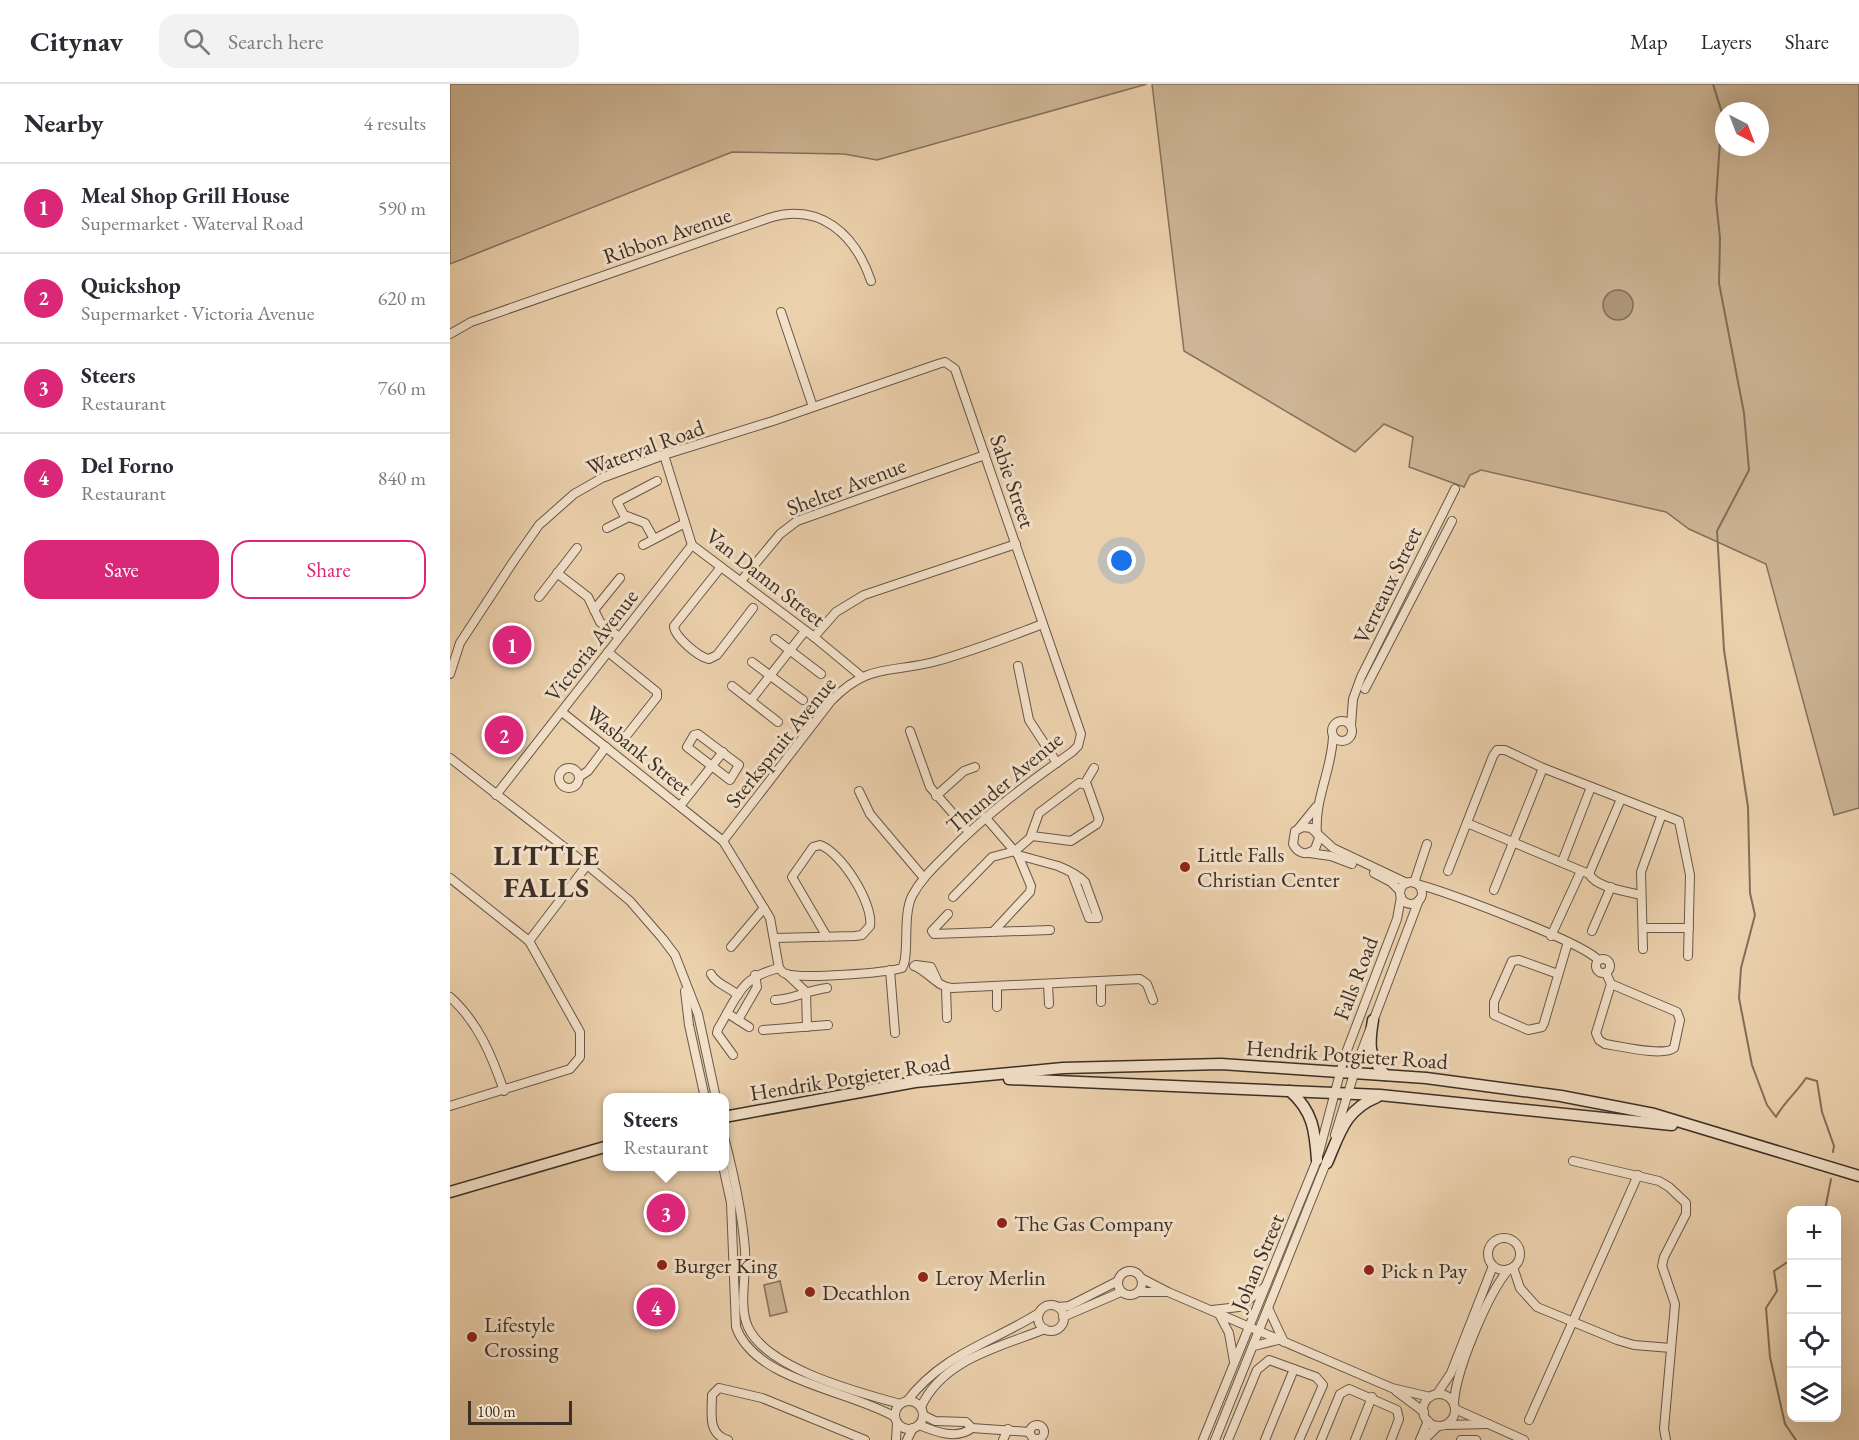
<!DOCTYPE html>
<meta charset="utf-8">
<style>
body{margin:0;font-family:"EB Garamond",serif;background:#f2f2f3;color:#2b2b33}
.controls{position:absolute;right:18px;bottom:18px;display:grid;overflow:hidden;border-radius:12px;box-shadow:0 6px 24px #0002}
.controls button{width:54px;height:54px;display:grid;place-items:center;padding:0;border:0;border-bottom:2px solid #e1e1e2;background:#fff;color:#2b2b33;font:30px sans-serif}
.compass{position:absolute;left:1265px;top:18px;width:54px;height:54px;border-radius:50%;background:#fff;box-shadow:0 6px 24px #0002;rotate:138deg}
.scale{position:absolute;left:18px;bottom:15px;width:104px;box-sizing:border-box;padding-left:6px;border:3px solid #3c2f25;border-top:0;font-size:16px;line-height:21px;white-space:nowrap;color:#3c2f25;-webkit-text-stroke:4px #f2e0c9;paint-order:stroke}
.you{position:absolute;left:672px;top:477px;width:21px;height:21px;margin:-15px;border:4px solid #fff;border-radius:50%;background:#1a73e8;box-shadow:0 0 0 9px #1a73e833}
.badge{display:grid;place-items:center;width:39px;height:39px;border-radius:50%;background:#db2777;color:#fff;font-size:20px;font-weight:700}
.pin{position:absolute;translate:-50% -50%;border:3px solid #fff;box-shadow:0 2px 6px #0006}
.popup{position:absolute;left:153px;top:1009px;width:126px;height:78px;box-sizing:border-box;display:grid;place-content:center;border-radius:12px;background:#fff;filter:drop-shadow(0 2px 4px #0005);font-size:20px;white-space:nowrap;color:#7c7c81}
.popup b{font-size:22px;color:#2b2b33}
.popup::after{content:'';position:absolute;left:50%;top:100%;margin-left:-12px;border:12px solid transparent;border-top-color:#fff}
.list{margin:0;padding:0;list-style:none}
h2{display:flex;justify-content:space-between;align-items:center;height:78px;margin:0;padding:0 24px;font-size:26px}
h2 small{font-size:20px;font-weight:400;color:#7c7c81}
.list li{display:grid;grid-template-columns:39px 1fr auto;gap:18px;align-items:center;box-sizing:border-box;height:90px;padding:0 24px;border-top:2px solid #e1e1e2}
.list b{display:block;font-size:22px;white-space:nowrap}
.list p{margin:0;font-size:20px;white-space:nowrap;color:#7c7c81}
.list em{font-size:20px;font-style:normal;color:#7c7c81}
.actions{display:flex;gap:12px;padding:18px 24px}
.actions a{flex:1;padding:14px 0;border:2px solid #db2777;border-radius:18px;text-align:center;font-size:21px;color:#db2777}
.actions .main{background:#db2777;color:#fff}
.icon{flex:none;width:33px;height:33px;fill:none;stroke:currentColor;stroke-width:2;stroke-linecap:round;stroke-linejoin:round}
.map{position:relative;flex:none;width:1409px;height:1356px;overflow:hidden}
header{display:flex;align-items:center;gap:36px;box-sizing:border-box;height:84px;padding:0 30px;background:#fff;border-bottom:2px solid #e1e1e2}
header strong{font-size:28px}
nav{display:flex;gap:33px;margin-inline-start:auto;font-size:21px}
.search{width:420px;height:54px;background:#f2f2f3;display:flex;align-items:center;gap:15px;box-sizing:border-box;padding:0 21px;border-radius:18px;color:#7c7c81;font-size:22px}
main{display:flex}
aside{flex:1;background:#fff}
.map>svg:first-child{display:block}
</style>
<header>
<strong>Citynav</strong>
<div class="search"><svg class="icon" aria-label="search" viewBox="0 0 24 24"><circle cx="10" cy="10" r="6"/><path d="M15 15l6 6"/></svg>Search here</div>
<nav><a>Map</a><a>Layers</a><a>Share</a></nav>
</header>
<main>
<aside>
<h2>Nearby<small>4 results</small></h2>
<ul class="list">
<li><span class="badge">1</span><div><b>Meal Shop Grill House</b><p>Supermarket · Waterval Road</p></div><em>590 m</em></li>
<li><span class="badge">2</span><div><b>Quickshop</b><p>Supermarket · Victoria Avenue</p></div><em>620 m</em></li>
<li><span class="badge">3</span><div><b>Steers</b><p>Restaurant</p></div><em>760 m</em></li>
<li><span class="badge">4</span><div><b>Del Forno</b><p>Restaurant</p></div><em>840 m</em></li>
</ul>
<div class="actions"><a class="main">Save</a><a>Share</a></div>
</aside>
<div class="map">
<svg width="1409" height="1356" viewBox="0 0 1409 1356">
<rect width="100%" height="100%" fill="#ebd0ac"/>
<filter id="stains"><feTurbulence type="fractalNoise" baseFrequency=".00333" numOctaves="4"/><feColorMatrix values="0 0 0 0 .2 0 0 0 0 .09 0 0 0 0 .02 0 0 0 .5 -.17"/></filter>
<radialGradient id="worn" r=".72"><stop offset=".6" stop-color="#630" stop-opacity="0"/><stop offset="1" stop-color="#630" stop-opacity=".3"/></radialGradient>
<!-- green -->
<g fill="#cdb595" stroke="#84725d" stroke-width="1.5" fill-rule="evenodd">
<path d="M0 0H697L427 76 394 70 282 68 0 180Z"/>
<path d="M702 0H1409V724L1384 731 1316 480 1239 445 1216 428 1031 386 1020 391 1014 403 959 383 963 353 934 340 905 368 734 267ZM1274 27H1310V63H1274Z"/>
<path d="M330 1197 337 1228 320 1232 314 1201Z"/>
</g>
<!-- water -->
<circle fill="#b0997e" stroke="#826f5a" stroke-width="1.5" cx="1168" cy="221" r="15"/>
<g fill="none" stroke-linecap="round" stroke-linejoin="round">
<!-- stream -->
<g stroke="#826f5a" stroke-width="2">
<path d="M1263 0 1272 29 1266 116 1270 154 1269 199 1294 329 1299 386 1267 447 1274 566 1298 723 1300 809 1305 831 1291 884 1289 914 1302 981 1317 1021 1326 1033C1334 1018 1347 1008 1356 994L1367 997 1372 1028 1384 1062 1383 1068"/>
<path d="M1375 1126 1381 1095"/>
<path d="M1342 1175 1324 1187 1327 1207 1316 1224 1320 1273 1335 1340 1346 1356"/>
</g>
<defs>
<g id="minor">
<path d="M331 228 363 323"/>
<path d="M0 250 21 238 319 134C370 118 405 150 421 197"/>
<path d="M214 371 242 461 364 553 411 592"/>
<path d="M157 444 179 433"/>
<path d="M204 455 195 439 174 431 167 418 207 397"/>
<path d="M193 461 235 439"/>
<path d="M271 483 224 542C224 552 248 573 259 575L267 571 303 524"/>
<path d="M107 489 138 513 150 538 169 553"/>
<path d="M291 497 330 450 347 437 535 371"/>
<path d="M89 513 127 464"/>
<path d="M144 526 170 494"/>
<path d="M364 553 386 528 414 511 566 460"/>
<path d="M325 555 371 590"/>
<path d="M158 568 207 608V613L173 656"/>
<path d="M302 578 353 616"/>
<path d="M568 582 579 636 607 679"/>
<path d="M0 590 10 559 63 478 89 441 124 410 152 394 214 371 323 337 488 280 495 278 505 285 631 650 628 662 622 668C578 699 535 731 497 770 484 783 471 795 462 812 452 832 460 873 452 884 435 889 353 895 336 890 331 888 332 887 329 884"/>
<path d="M282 602 328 638"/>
<path d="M915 605 1002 437"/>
<path d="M301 616 355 547"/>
<path d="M112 628 273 757 320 834 329 884"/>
<circle cx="892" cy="647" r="10"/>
<path d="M901 641 903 615 911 593 1005 405"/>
<path d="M460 647 480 703 519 748"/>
<path d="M248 650 289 681 280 696 237 663 244 651Z"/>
<path d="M0 674 137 781 180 817 213 855 225 871 248 930 266 1014"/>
<circle cx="119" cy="694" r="10"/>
<path d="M129 693 138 687 156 663"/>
<path d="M635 699 644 684"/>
<path d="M409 707 420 730 474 794"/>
<path d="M46 711 242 461"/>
<path d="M486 712 514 687 525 683"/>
<path d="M230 722 273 668"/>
<path d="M535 733 568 771 608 782C618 786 628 791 635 798L648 834H639L622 789"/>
<path d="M1017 739 1139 790C1147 804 1176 807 1191 811"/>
<path d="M849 744 866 723"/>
<path d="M867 750C864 715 882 686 883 652"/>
<path d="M869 754 865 765C857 772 848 770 843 760L845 747 853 743 861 744 883 764 957 799"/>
<path d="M273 757 381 617C419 578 440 590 487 577 523 567 558 553 593 540"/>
<path d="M859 769 881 772 902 780"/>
<path d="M1112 778 1141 703"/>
<path d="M998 787 1043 672 1047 666H1055L1093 684 1229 737 1240 791 1238 872"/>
<path d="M924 789 941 798 950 807"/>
<path d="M1139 790 1171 715"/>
<path d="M0 794 79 857 130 948V973L120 985 0 1022"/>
<circle cx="961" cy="809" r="11"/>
<path d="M964 799 977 760"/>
<path d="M967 800C996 808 1133 858 1148 876"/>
<path d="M1044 806 1093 684"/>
<path d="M503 813 542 773 565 767 580 754 589 729 629 699 637 701 649 735 647 740 621 757 582 752"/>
<path d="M498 830 482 847 484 850 600 846"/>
<path d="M1193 844H1239"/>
<path d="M1142 847 1161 803"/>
<path d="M543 848 580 808 581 802 568 771"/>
<path d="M1101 852 1131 787"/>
<path d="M324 854 405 852 412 851 420 842C424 820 391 768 370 761L363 763 342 793 377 853"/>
<path d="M79 857 137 781"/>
<path d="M281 863 314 824"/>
<path d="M1193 865 1191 788 1212 730"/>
<circle cx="1153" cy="882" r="7"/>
<path d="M466 881 481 883 487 896"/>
<path d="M464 882C478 887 487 903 502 904L690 895 697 900 703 916"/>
<path d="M440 886 445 949"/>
<path d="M1156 889 1161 900 1146 949 1149 956 1155 960C1170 962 1213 973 1224 964L1230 936 1227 928 1161 900"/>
<path d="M261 890C265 899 280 904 288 911"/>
<path d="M337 890 356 908 357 943"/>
<path d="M1108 890 1069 876 1062 877 1044 918V931L1078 946 1092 943 1094 939 1118 858"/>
<path d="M598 900 599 920"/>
<path d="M547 903V923"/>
<path d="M496 904 497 934"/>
<path d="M235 907 239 941 255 1014"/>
<path d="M0 913C28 938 42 972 54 1007"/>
<path d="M325 916C344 915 358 906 377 904"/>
<path d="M651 918V897"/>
<path d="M277 929 299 943"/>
<path d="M288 936 307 903 305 891"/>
<path d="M313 946 378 941"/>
<path d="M283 971 267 949 268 945C288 912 289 894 329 884"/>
<path d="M885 1051 908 977 969 816"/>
<path d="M274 1053C284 1091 292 1127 295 1166 297 1190 288 1221 298 1243 317 1285 408 1308 450 1320"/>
<path d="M1123 1077 1209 1097 1219 1103 1236 1119V1130L1214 1173 1212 1182 1225 1220 1214 1345 1216 1356"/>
<path d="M273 1082 281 1119 286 1243C305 1297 399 1306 445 1333"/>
<circle cx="1054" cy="1170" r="16"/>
<path d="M1063 1183 1070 1204 1087 1223 1167 1256 1184 1261 1221 1264"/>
<circle cx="680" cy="1199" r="12"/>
<path d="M691 1194 718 1208 942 1304 980 1313"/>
<path d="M688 1208H716"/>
<circle cx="601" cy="1234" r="13"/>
<path d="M608 1223 619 1222 668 1197"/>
<path d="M762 1226 789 1223 815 1203"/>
<path d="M819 1226 834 1258"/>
<path d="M769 1230 779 1249 784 1278"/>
<path d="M613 1233 671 1208"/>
<path d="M804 1262 828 1256"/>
<path d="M946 1307 974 1328"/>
<path d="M987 1310 1001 1289 1043 1182"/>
<circle cx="989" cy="1326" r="16"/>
<circle cx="459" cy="1331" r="14"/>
<path d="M457 1317C493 1270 541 1259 589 1229"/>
<path d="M1004 1320C1005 1288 1038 1209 1059 1185"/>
<path d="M471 1323C493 1275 550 1263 595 1245"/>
<path d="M1005 1325 1074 1356"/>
<path d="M473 1331 485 1337 516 1338 522 1344 580 1348"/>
<path d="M1079 1336 1188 1091"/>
<path d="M469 1341C486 1348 507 1356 522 1344"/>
<path d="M996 1341 1038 1340"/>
<circle cx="587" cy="1348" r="7"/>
<path d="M278 1356C257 1350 262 1329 262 1311L269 1304 312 1314 415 1356"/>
<path d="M446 1356 447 1339"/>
<path d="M457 1356 463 1344"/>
<path d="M553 1356 558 1345"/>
<path d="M753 1356 867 1076 894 974 947 835 951 813"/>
<path d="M765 1356 878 1074"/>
<path d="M778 1356 807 1286 819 1276 866 1293 873 1301 849 1356"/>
<path d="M815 1356 844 1285"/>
<path d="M871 1356 890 1310 899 1305 947 1326 949 1335 941 1356"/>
<path d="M905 1356 922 1313"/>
<path d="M970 1356 978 1337"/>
<path d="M974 1356 988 1342"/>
<path d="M1011 1356H1026"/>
</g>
<g id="secondary">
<path d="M923 936C919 960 918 972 935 991"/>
<path d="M559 995 930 1011 1222 1041"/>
<path d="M840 1007C863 1027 865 1047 867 1076"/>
<path d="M274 1033 465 998 613 984 771 980 976 994 1111 1012 1204 1030 1409 1092"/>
<path d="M877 1079C890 1049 895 1026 927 1013"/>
<path d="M0 1108 158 1062"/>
</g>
</defs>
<!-- minor casing -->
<use href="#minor" stroke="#685747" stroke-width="10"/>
<!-- secondary casing -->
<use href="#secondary" stroke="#3c2f25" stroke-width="13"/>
<!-- minor -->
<use href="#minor" stroke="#f2e0c9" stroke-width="8"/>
<!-- secondary -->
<use href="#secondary" stroke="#f2e0c9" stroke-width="10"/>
</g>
<!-- markers -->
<g fill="#8f2418" stroke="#f2e0c9" stroke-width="2">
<circle cx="735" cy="783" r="6"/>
<circle cx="552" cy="1139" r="6"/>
<circle cx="212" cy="1181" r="6"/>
<circle cx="919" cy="1186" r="6"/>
<circle cx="473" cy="1193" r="6"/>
<circle cx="360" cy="1208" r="6"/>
<circle cx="22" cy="1253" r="6"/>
</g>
<g text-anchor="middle" stroke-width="6" stroke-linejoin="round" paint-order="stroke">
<!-- street labels -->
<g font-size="22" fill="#3c2f25" stroke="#f2e0c9">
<text transform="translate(217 151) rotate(-19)" y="8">Ribbon Avenue</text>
<text transform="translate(195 363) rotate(-20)" y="8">Waterval Road</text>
<text transform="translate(563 397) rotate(71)" y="8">Sabie Street</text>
<text transform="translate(396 402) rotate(-21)" y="8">Shelter Avenue</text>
<text transform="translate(316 493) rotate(38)" y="8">Van Damn Street</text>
<text transform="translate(937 501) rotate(-64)" y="8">Verreaux Street</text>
<text transform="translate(141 561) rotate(-52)" y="8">Victoria Avenue</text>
<text transform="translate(330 658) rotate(-51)" y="8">Sterkspruit Avenue</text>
<text transform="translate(189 666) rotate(39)" y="8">Wasbank Street</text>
<text transform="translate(554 698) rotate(-40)" y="8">Thunder Avenue</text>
<text transform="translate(905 894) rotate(-69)" y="8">Falls Road</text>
<text transform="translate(897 970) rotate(4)" y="8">Hendrik Potgieter Road</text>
<text transform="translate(400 993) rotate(-9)" y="8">Hendrik Potgieter Road</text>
<text transform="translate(807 1178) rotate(-67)" y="8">Johan Street</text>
</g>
<!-- poi labels -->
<g font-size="22" fill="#3c2f25" stroke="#f2e0c9" text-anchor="start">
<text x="747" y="778">Little Falls<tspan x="747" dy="25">Christian Center</tspan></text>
<text x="564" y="1147">The Gas Company</text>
<text x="224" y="1189">Burger King</text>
<text x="931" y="1194">Pick n Pay</text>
<text x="485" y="1201">Leroy Merlin</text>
<text x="372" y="1216">Decathlon</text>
<text x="34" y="1248">Lifestyle<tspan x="34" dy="25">Crossing</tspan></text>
</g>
<!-- district labels -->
<g font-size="28" font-weight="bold" letter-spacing="1.5" fill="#3c2f25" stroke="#f2e0c9">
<text x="97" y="781">LITTLE<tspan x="97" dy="32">FALLS</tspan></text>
</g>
</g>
<rect width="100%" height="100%" filter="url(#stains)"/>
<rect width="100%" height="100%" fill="url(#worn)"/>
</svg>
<div class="controls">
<button>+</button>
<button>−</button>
<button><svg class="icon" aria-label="locate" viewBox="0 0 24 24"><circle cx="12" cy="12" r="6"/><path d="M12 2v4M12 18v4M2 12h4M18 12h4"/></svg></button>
<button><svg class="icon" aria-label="layers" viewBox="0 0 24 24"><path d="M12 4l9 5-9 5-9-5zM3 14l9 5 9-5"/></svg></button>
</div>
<svg class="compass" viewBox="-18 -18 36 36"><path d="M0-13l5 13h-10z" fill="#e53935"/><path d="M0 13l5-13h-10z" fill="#7c7c81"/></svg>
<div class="scale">100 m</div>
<div class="you"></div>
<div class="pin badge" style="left:62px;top:561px">1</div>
<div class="pin badge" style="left:54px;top:651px">2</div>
<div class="pin badge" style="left:216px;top:1129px">3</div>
<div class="popup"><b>Steers</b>Restaurant</div>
<div class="pin badge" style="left:206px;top:1223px">4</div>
</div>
</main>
